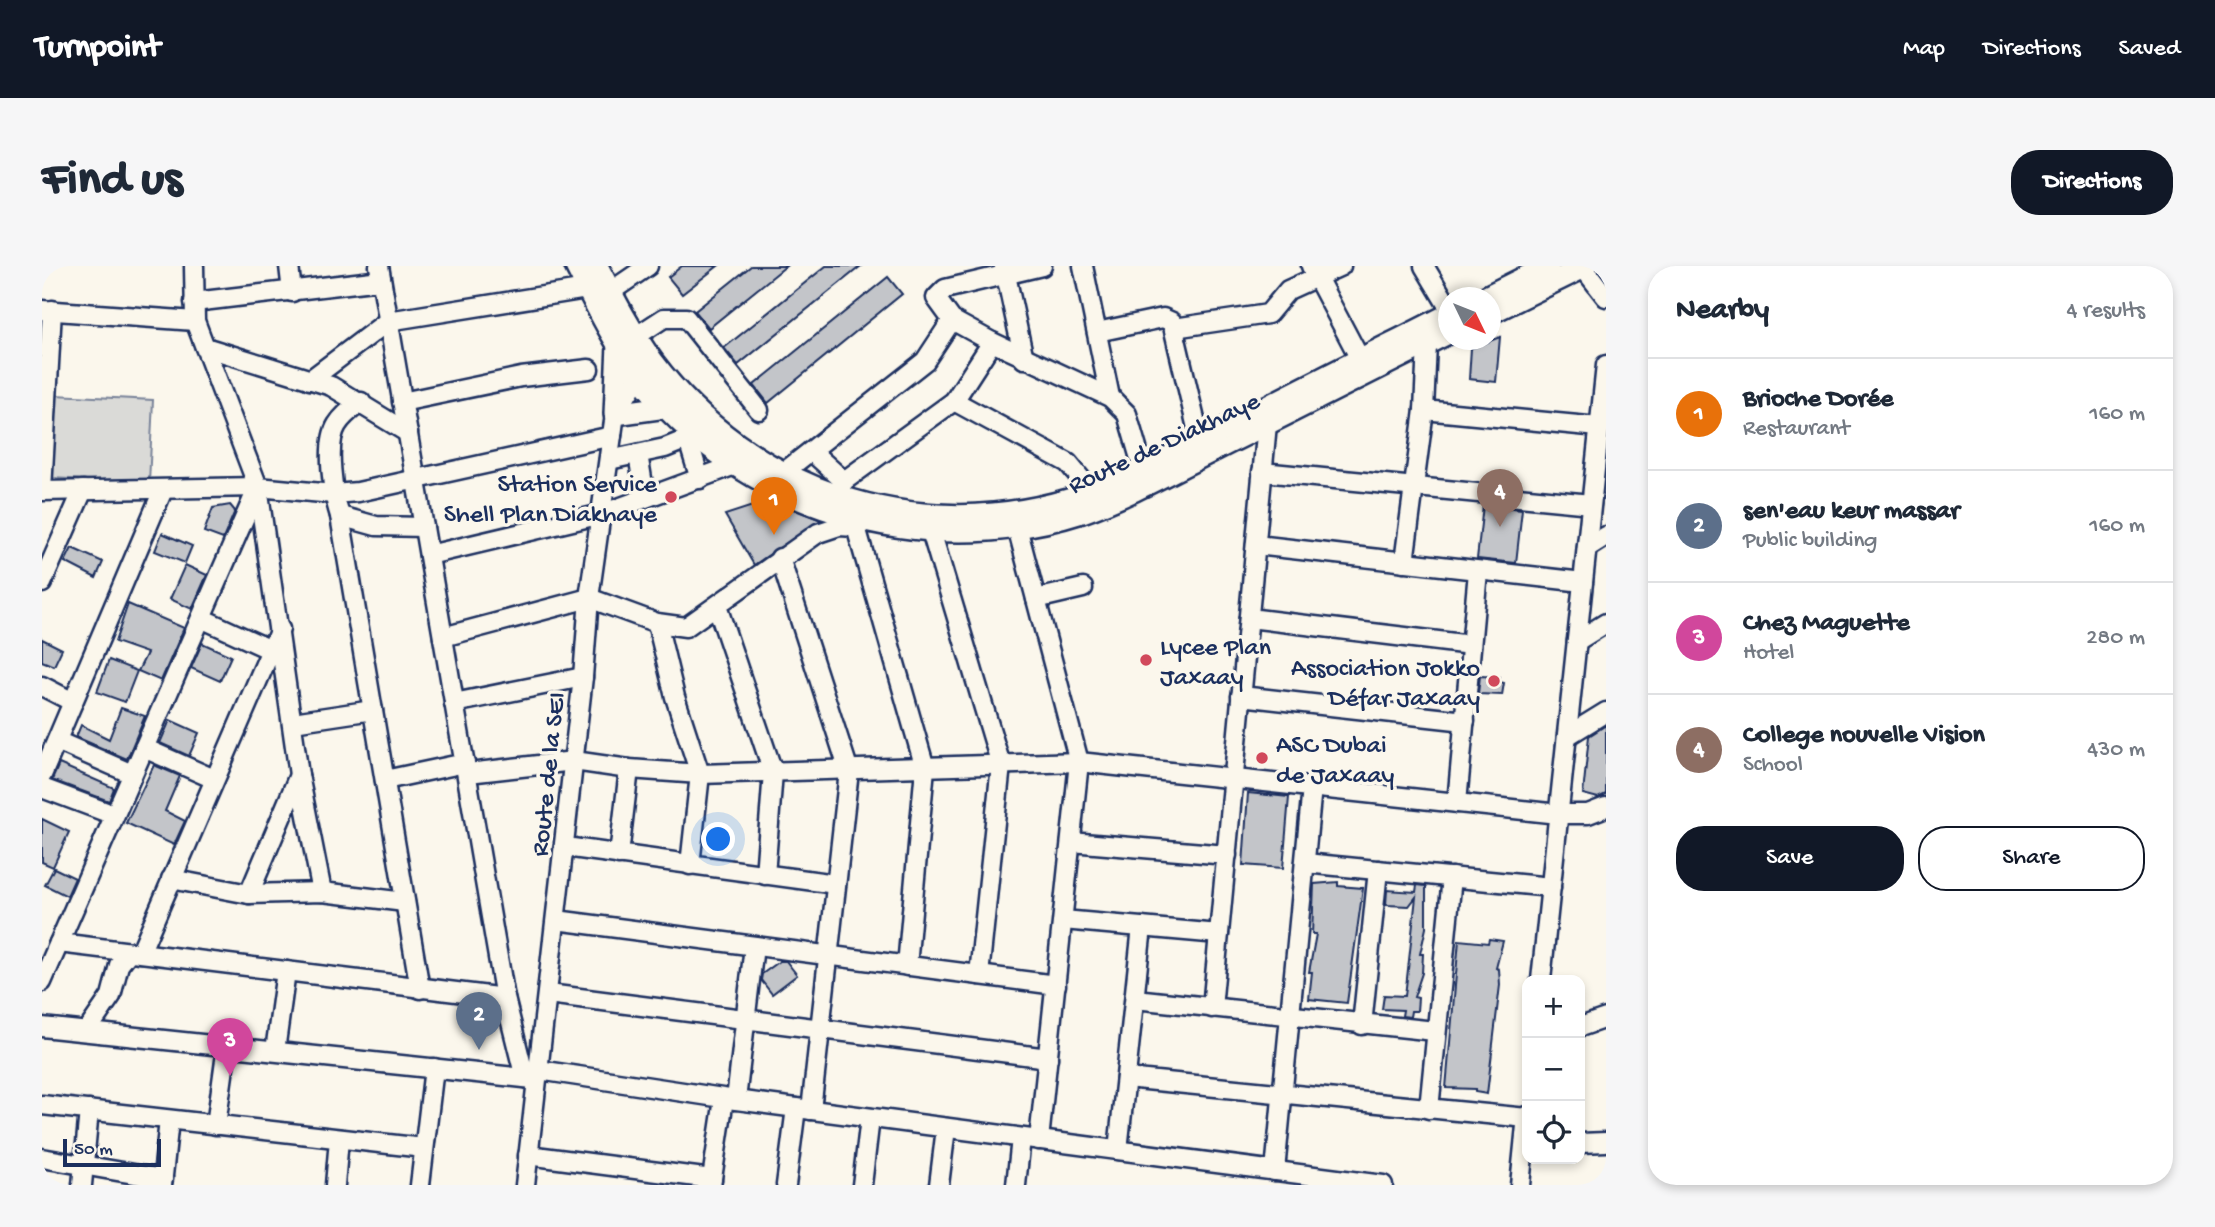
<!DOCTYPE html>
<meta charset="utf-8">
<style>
body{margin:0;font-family:"Gochi Hand",sans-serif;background:#f6f6f7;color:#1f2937}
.controls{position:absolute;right:21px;bottom:21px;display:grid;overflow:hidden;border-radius:14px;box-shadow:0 4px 10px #0003}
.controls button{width:63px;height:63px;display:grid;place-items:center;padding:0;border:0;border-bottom:2px solid #e0e1e3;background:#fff;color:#1f2937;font:35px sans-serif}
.compass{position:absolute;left:1396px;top:21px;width:63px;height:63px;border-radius:50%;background:#fff;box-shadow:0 4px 10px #0003;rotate:133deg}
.scale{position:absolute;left:21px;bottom:18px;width:98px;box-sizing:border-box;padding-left:7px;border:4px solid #1b2f5e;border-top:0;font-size:19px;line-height:24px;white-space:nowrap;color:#1b2f5e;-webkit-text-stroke:5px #fbf7ec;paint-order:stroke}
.you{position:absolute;left:677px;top:574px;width:24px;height:24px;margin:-18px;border:5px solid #fff;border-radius:50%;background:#1a73e8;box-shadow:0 0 0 10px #1a73e833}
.badge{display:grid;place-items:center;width:46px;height:46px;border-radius:50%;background:#111827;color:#fff;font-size:23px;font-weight:700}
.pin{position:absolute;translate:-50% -58px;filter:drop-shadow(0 2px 4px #0008)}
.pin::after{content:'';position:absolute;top:37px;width:24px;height:21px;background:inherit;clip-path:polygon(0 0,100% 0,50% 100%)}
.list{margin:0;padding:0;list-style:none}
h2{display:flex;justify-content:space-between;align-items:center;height:91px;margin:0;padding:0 28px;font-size:30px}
h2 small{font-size:23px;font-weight:400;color:#747a83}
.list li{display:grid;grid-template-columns:46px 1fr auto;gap:21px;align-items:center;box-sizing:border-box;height:112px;padding:0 28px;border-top:2px solid #e0e1e3}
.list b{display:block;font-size:26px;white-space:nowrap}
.list p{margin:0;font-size:23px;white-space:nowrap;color:#747a83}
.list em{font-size:23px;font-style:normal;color:#747a83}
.actions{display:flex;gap:14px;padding:21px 28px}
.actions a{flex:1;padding:16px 0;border:2px solid #111827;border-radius:28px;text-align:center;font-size:24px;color:#111827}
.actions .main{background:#111827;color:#fff}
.icon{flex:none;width:38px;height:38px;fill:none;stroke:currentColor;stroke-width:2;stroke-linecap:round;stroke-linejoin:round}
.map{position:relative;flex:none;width:1564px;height:919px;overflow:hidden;border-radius:28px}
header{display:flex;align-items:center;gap:42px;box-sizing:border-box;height:98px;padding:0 35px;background:#111827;color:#fff}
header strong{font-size:33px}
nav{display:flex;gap:38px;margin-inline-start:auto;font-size:24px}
.intro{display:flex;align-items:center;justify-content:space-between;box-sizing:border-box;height:168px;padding:0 42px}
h1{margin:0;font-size:49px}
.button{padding:18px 32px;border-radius:28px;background:#111827;color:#fff;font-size:24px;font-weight:700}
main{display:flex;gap:42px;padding:0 42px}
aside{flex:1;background:#fff;border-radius:28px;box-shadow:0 4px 10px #0003}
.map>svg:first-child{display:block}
</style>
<header>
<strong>Turnpoint</strong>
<nav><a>Map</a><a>Directions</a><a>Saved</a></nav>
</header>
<div class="intro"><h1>Find us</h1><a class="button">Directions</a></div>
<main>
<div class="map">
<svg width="1564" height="919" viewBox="0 0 1564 919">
<rect width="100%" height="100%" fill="#fbf7ec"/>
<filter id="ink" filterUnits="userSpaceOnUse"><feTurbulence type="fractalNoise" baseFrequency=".0143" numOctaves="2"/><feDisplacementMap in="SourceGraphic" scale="14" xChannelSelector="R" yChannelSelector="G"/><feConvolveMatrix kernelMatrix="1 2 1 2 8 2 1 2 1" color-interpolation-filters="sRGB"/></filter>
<g filter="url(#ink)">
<!-- green -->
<path fill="#dadad7" stroke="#7a849a" stroke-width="2" d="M13 129 111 134 107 217 9 212Z"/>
<!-- building -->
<g fill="#c3c5c9" stroke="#1b2f5e" stroke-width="2">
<path d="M640 0H676L640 28 626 11Z"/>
<path d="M709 0H744L667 62 653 45Z"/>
<path d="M784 0H819L696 99 682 82Z"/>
<path d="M846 11 860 28 726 137 712 119Z"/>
<path d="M1458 71 1454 116 1427 113 1429 82Z"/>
<path d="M729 234 779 254 712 299 683 249Z"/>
<path d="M188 239 193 245 181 273 162 266 171 242Z"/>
<path d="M1441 239 1480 243 1474 297 1435 293Z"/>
<path d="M120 267 150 280 143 297 113 285Z"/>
<path d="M30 282 61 296 54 312 23 296Z"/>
<path d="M143 299 165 309 150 343 128 333Z"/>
<path d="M86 338 142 362 119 415 96 405 105 387 73 376Z"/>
<path d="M0 373 20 383 12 400 0 395Z"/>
<path d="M160 377 189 390 178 415 149 402Z"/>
<path d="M67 394 95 405 83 436 55 426Z"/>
<path d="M1438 410 1458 411V416L1462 417 1460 429 1436 428Z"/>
<path d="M79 442 103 450 85 493 34 471 39 459 67 473Z"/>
<path d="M128 454 157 467 147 490 118 477Z"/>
<path d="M1564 459V528L1556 532 1541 528 1547 470Z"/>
<path d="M17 498 72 522 67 535 10 514Z"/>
<path d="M112 499 138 510 123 545 143 555 132 579 84 557Z"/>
<path d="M1206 527 1247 531 1241 602 1201 599Z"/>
<path d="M0 553 27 566 11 601 0 596Z"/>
<path d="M12 602 33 612 25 630 3 619Z"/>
<path d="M1296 616V620L1321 622 1305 737 1267 733 1270 706H1267L1274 668H1270L1272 618Z"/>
<path d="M1375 619 1384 620V662L1378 688H1381L1380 707 1372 731 1376 732 1375 745H1369L1368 751 1360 750 1361 744 1340 743 1342 729 1363 730 1374 631 1367 640 1344 639 1345 624 1374 626Z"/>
<path d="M1447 673 1461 675 1454 702 1457 703 1458 719 1445 828 1433 826V823L1404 822 1417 674 1446 677Z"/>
<path d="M738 695H744L755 709 730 728 719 714 720 708Z"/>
</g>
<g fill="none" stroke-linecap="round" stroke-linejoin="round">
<defs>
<g id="minor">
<path d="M152 0 153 55 216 221 257 509 280 626"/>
<path d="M247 0 250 26"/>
<path d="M337 0 463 732 483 812"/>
<path d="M962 0 982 93"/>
<path d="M1000 0 903 23 894 32 910 54 950 76 1068 131 1085 148 1101 203"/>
<path d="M1041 0 1068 131"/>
<path d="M1269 0 1318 93"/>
<path d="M1382 0 1406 40"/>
<path d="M1540 0 1564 31"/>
<path d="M568 26 606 0"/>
<path d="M152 36 339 14"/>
<path d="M0 44 153 55"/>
<path d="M1132 62 1226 48 1246 24 1299 0"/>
<path d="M1055 66 1121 52 1130 56 1158 175"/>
<path d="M593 71 622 52H644L717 144"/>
<path d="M163 81 289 120 366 167"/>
<path d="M268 114 346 55 545 23"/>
<path d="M912 135 1026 197 1050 226"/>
<path d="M319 136C310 143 301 149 295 159 283 178 291 229 298 250L378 723"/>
<path d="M360 136 479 111 547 103"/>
<path d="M1382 144 1557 161"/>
<path d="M646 174 658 213"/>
<path d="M770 186 802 215"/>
<path d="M596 188 603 231"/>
<path d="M567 194 623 182 655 169"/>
<path d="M742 206 883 95 910 54"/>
<path d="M1220 206 1549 238"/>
<path d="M0 224 10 44"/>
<path d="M0 225 216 221 291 228 316 226 570 170"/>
<path d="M794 231 802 215 912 135 950 76"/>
<path d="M298 250 334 260 382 261"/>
<path d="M815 253 814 261 883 502 865 700"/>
<path d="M975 261 1037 496 997 874"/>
<path d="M889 265 959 499 937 709"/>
<path d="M1214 279 1541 316"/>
<path d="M1545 282 1564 270"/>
<path d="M387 289 560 248 693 199"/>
<path d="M738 292 807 505 769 844"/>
<path d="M1362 296 1382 144 1385 78"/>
<path d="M0 317 41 224"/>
<path d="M994 333 1041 322"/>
<path d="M675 340 731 506 723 609"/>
<path d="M159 352 229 384"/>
<path d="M1207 352 1429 379"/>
<path d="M615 357 633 431 658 508 648 599"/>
<path d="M401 371 547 332 615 357 644 361 776 267 797 260 814 261"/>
<path d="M1535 375 1564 357"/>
<path d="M0 420 31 436"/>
<path d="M1199 430 1423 455"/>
<path d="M412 437 541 411"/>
<path d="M251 456 331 444"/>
<path d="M1525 470 1564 446"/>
<path d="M15 475 90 508"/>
<path d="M102 482 172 513"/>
<path d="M426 507 532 495 587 503 658 508 1037 496 1517 548H1546L1564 541"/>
<path d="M0 509 121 224"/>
<path d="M343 514 423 497"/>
<path d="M0 522 72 549"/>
<path d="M1415 537 1436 305"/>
<path d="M1029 576 1185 589"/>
<path d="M523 581 794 618"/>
<path d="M577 589 587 503"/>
<path d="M1263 597 1509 621"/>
<path d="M129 613 207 628 280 626 363 636"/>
<path d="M207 628 257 509"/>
<path d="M514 654 1014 719"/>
<path d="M1021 654 1177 668"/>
<path d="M17 677 463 732"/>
<path d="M98 687 238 363"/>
<path d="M1499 714 1564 99"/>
<path d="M0 716 216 221"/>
<path d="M506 728 1006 792"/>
<path d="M1093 733 1393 765"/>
<path d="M1170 742 1225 158"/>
<path d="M1320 759 1336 604"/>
<path d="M0 761 491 813"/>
<path d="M1538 761 1564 752"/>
<path d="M45 765 69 730 77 699 87 686"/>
<path d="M233 785 244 705"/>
<path d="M497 804 694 834 1341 919"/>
<path d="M1084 812 1485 852"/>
<path d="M694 834 712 680"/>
<path d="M0 839 382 882"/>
<path d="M1387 843 1410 611"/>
<path d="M174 859 185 780"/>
<path d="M1538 877 1564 876"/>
<path d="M1076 884 1100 661"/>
<path d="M486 889 670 913"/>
<path d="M0 892 121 913"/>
<path d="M1233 905 1270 521"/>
<path d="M40 919 47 844"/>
<path d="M120 919 127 854"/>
<path d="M293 919 297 873"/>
<path d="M378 919 392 802"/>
<path d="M483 919 541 411 547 332 573 148 597 110 606 103"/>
<path d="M669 919 682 833"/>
<path d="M744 919 754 842"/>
<path d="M820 919 828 852"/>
<path d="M897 919 904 862"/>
<path d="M974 919 979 872"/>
<path d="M1478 919 1485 850"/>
</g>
<g id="major">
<path d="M534 0C553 37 572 77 597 110 699 243 881 297 1040 246 1086 230 1130 205 1174 183 1252 145 1329 105 1406 67"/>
<path d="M555 0C572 33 589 66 611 96 708 225 871 279 1026 234 1079 218 1130 189 1180 164 1255 125 1331 87 1406 49"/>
<path d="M1442 32 1506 0"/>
<path d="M1448 47 1544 0"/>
<path d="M576 78 573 148 624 141"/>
</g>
</defs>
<!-- minor casing -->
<use href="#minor" stroke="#1b2f5e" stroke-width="23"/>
<!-- major casing -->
<use href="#major" stroke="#1b2f5e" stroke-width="26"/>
<!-- minor -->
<use href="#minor" stroke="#fbf7ec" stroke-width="18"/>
<!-- major -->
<use href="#major" stroke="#fbf7ec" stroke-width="21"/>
</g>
</g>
<!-- markers -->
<g fill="#d1495b" stroke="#fbf7ec" stroke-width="2.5">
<circle cx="629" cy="231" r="7"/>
<circle cx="1104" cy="394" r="7"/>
<circle cx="1452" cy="415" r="7"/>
<circle cx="1220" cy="492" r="7"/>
</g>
<g text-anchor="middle" stroke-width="7" stroke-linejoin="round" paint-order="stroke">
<!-- street labels -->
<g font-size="26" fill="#1b2f5e" stroke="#fbf7ec">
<text transform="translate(1121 175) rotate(-25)" y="9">Route de Diakhaye</text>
<text transform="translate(504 508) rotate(-84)" y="9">Route de la SEI</text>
</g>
<!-- poi labels -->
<g font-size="26" fill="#1b2f5e" stroke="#fbf7ec" text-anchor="end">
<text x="615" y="225">Station Service<tspan x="615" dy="30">Shell Plan Diakhaye</tspan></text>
<text x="1118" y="388" text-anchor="start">Lycee Plan<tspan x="1118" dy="30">Jaxaay</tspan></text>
<text x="1438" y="409">Association Jokko<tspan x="1438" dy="30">Défar Jaxaay</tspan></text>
<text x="1234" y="486" text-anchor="start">ASC Dubai<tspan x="1234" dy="30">de Jaxaay</tspan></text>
</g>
</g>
</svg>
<div class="controls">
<button>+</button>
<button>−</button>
<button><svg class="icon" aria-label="locate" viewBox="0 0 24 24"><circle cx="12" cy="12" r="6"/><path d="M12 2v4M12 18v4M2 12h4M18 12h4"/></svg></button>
</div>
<svg class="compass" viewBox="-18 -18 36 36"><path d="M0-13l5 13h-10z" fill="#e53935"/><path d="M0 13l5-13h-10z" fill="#747a83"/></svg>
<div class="scale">50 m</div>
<div class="you"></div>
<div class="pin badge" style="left:732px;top:269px;background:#e8710a">1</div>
<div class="pin badge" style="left:437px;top:784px;background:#5c6f8a">2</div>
<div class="pin badge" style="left:188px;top:810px;background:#d1479c">3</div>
<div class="pin badge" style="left:1458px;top:261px;background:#8d6e63">4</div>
</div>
<aside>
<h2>Nearby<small>4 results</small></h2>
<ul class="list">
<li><span class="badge" style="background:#e8710a">1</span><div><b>Brioche Dorée</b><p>Restaurant</p></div><em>160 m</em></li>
<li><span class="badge" style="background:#5c6f8a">2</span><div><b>sen'eau keur massar</b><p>Public building</p></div><em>160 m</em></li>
<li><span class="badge" style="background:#d1479c">3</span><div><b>Chez Maguette</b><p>Hotel</p></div><em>280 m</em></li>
<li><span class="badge" style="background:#8d6e63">4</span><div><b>College nouvelle Vision</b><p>School</p></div><em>430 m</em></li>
</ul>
<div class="actions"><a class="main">Save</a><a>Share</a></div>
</aside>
</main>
